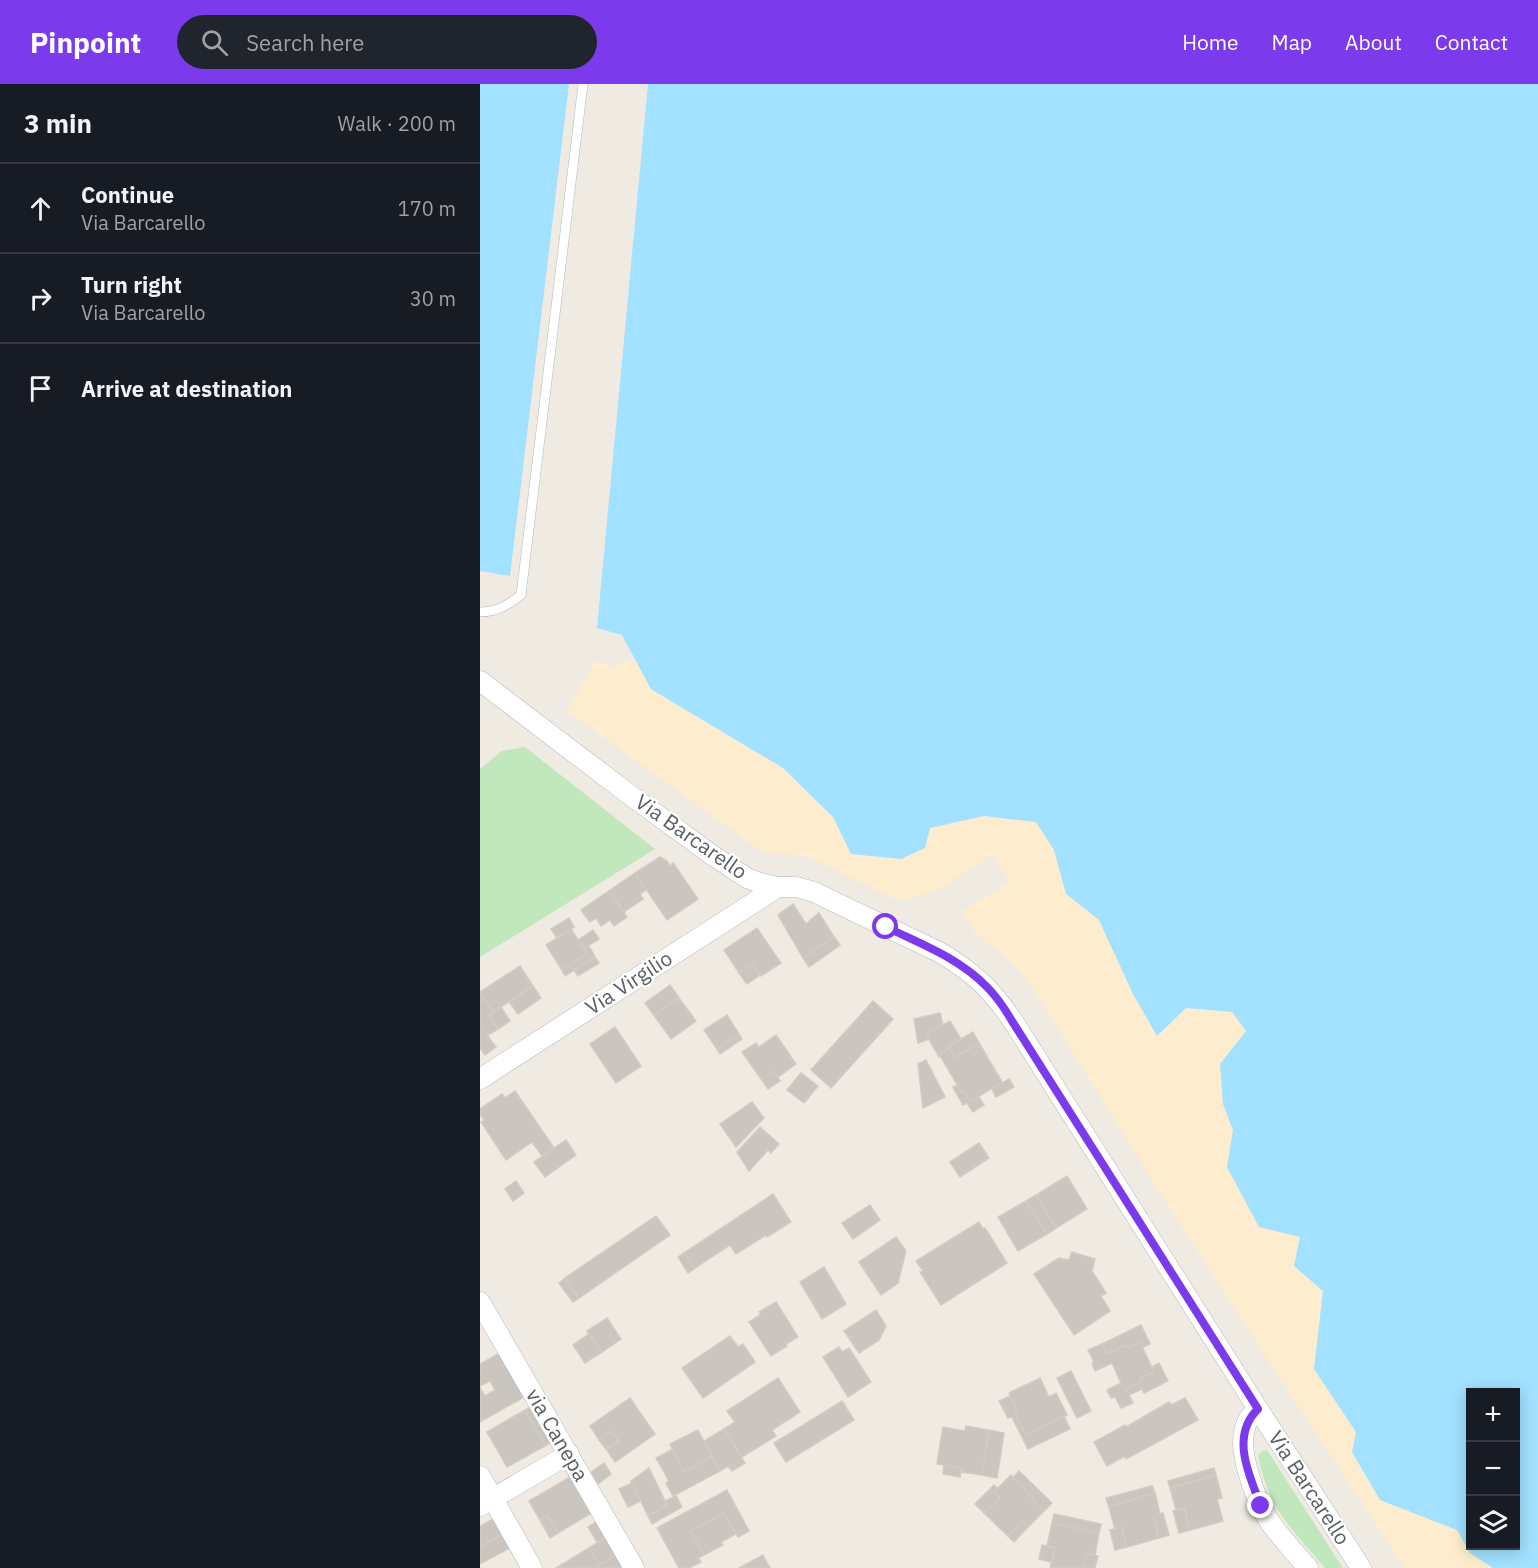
<!DOCTYPE html>
<meta charset="utf-8">
<style>
body{margin:0;font-family:"IBM Plex Sans",sans-serif;background:#20242c;color:#f1f3f6}
.controls{position:absolute;right:18px;bottom:18px;display:grid;overflow:hidden;border-radius:0px;box-shadow:0 3px 15px #0003}
.controls button{width:54px;height:54px;display:grid;place-items:center;padding:0;border:0;border-bottom:2px solid #363941;background:#171b24;color:#f1f3f6;font:30px sans-serif}
.stop{position:absolute;width:18px;height:18px;margin:-14px;border:4px solid #7c3aed;border-radius:50%;background:#fff}
.stop.end{background:#7c3aed;border-color:#fff;box-shadow:0 2px 6px #0008}
.list{margin:0;padding:0;list-style:none}
h2{display:flex;justify-content:space-between;align-items:center;height:78px;margin:0;padding:0 24px;font-size:26px}
h2 small{font-size:20px;font-weight:400;color:#9ea1a6}
.list li{display:grid;grid-template-columns:39px 1fr auto;gap:18px;align-items:center;box-sizing:border-box;height:90px;padding:0 24px;border-top:2px solid #363941}
.list b{display:block;font-size:22px;white-space:nowrap}
.list p{margin:0;font-size:20px;white-space:nowrap;color:#9ea1a6}
.list em{font-size:20px;font-style:normal;color:#9ea1a6}
.icon{flex:none;width:33px;height:33px;fill:none;stroke:currentColor;stroke-width:2;stroke-linecap:round;stroke-linejoin:round}
.map{position:relative;flex:none;width:1058px;height:1484px;overflow:hidden}
header{display:flex;align-items:center;gap:36px;box-sizing:border-box;height:84px;padding:0 30px;background:#7c3aed;color:#fff}
header strong{font-size:28px}
nav{display:flex;gap:33px;margin-inline-start:auto;font-size:21px}
.search{width:420px;height:54px;background:#20242c;display:flex;align-items:center;gap:15px;box-sizing:border-box;padding:0 21px;border-radius:33px;color:#9ea1a6;font-size:22px}
main{display:flex}
aside{flex:1;background:#171b24}
.map>svg:first-child{display:block}
</style>
<header>
<strong>Pinpoint</strong>
<div class="search"><svg class="icon" aria-label="search" viewBox="0 0 24 24"><circle cx="10" cy="10" r="6"/><path d="M15 15l6 6"/></svg>Search here</div>
<nav><a>Home</a><a>Map</a><a>About</a><a>Contact</a></nav>
</header>
<main>
<aside>
<h2>3 min<small>Walk · 200 m</small></h2>
<ul class="list">
<li><svg class="icon" aria-label="ahead" viewBox="0 0 24 24"><path d="M12 20V5M6 11l6-6 6 6"/></svg><div><b>Continue</b><p>Via Barcarello</p></div><em>170 m</em></li>
<li><svg class="icon" aria-label="right" viewBox="0 0 24 24"><path d="M7 20v-9h11M14 6l5 5-5 5"/></svg><div><b>Turn right</b><p>Via Barcarello</p></div><em>30 m</em></li>
<li><svg class="icon" aria-label="arrive" viewBox="0 0 24 24"><path d="M6 21V4h12l-3 4 3 4H6"/></svg><div><b>Arrive at destination</b></div></li>
</ul>
</aside>
<div class="map">
<svg width="1058" height="1484" viewBox="0 0 1058 1484">
<rect width="100%" height="100%" fill="#efeae2"/>
<!-- green -->
<g fill="#c1e8bc">
<path d="M45 663 175 765 0 873V685L22 667Z"/>
<path d="M787 1366 863 1484H845C830 1466 813 1449 800 1429 789 1413 782 1391 778 1372L782 1367Z"/>
</g>
<!-- sand -->
<path fill="#fdedce" d="M117 576 136 584 141 577 157 578 171 606 303 684 353 733 372 770 450 744 504 732 556 738 574 766 586 810 619 836 653 910 677 952 706 924 752 927 766 947 743 1020 753 1046 747 1083 820 1153 814 1182 843 1207 834 1285 876 1349 901 1416 978 1446 990 1469 1013 1484H925L786 1273 694 1131 549 898 537 883 496 850 481 828 530 798 512 771 460 805 419 817 327 772 287 769 281 767 87 627 101 601Z"/>
<!-- water -->
<g fill="#a2e1ff" fill-rule="evenodd">
<path d="M0 0H89L30 492 0 487Z"/>
<path d="M168 0H1058V1484H1013L990 1469 977 1446 900 1416 872 1368 876 1348 834 1285 843 1207 814 1182 820 1153 779 1143 747 1083 753 1046 743 1020 740 980 766 947 752 928 706 924 677 952 653 910 619 836 586 810 574 766 556 738 504 732 450 744 445 764 421 775 371 770 353 733 303 684 171 605 142 551 117 544ZM1036 1308V1462H990V1308Z"/>
</g>
<!-- building -->
<g fill="#cac5bf" stroke="#d4cbc0" stroke-width="1.5">
<path d="M180 773 187 777 190 782 193 779 218 815 187 836 155 789Z"/>
<path d="M155 789 166 806 160 810 163 815 144 828 129 807Z"/>
<path d="M129 807 147 833 134 842 130 836 121 842 116 834 110 838 101 826Z"/>
<path d="M313 820 326 840 339 829 354 853 323 874 298 831Z"/>
<path d="M89 834 94 843 77 854 71 845Z"/>
<path d="M277 844 301 879 281 892 272 880 259 889 244 866Z"/>
<path d="M91 845 107 870 82 886 66 861Z"/>
<path d="M113 846 119 855 104 864 98 856Z"/>
<path d="M354 853 360 861 329 883 323 874Z"/>
<path d="M109 862 115 873 85 892 82 886 107 870 104 864Z"/>
<path d="M115 873 119 879 98 892 94 886Z"/>
<path d="M272 880 280 891 267 900 259 889Z"/>
<path d="M40 882 53 902 13 928 0 908Z"/>
<path d="M190 901 199 914 174 931 165 919Z"/>
<path d="M53 902 61 914 38 930 29 918Z"/>
<path d="M0 909 13 928 9 931 18 945 7 952 0 941Z"/>
<path d="M199 914 216 937 191 955 174 931Z"/>
<path d="M393 917 413 935 351 1004 331 986Z"/>
<path d="M21 923 30 937 18 945 9 931Z"/>
<path d="M460 929 463 941 446 950 449 955 438 959 434 935Z"/>
<path d="M247 931 259 950 237 965 224 946Z"/>
<path d="M470 937 481 955 459 970 460 972 459 973 446 950Z"/>
<path d="M0 941 16 963 5 971 0 964Z"/>
<path d="M135 943 161 982 136 999 110 960Z"/>
<path d="M493 948 499 959 474 974 468 962Z"/>
<path d="M259 950 262 955 240 970 237 965Z"/>
<path d="M296 951 316 980 298 993 294 987 282 996 262 968 276 959 279 963Z"/>
<path d="M499 959 522 998 490 1018 484 1008 482 1009 459 970 469 964 474 974Z"/>
<path d="M446 976 465 1013 443 1024 438 980Z"/>
<path d="M294 987 300 997 288 1005 282 996Z"/>
<path d="M321 989 338 1002 324 1019 307 1006Z"/>
<path d="M529 995 534 1003 516 1013 512 1005Z"/>
<path d="M477 1001 482 1009 484 1008 490 1018 499 1013 504 1021 493 1028 487 1019 483 1021 473 1003Z"/>
<path d="M35 1007 74 1064 62 1072 52 1058 26 1076 1 1038 4 1036 0 1030V1025L22 1010 25 1014Z"/>
<path d="M272 1018 284 1034 256 1063 240 1040Z"/>
<path d="M280 1043 299 1060 291 1069 288 1066 269 1087 257 1068Z"/>
<path d="M86 1056 96 1071 65 1093 54 1078Z"/>
<path d="M499 1059 509 1074 480 1093 470 1078Z"/>
<path d="M587 1092 607 1125 576 1144 556 1111Z"/>
<path d="M36 1097 44 1109 33 1117 25 1105Z"/>
<path d="M293 1110 311 1138 287 1153 286 1151 256 1170 250 1161 215 1184 204 1169Z"/>
<path d="M556 1111 576 1144 567 1150 546 1117Z"/>
<path d="M546 1117 567 1150 538 1167 518 1133Z"/>
<path d="M390 1121 400 1136 373 1155 362 1139Z"/>
<path d="M176 1132 190 1151 99 1214 85 1194Z"/>
<path d="M499 1138 503 1145 505 1144 527 1179 461 1221 440 1188 443 1187 436 1177Z"/>
<path d="M416 1153 426 1167 418 1199 401 1211 379 1178Z"/>
<path d="M592 1168 615 1175 612 1187 626 1209 621 1212 630 1227 594 1251 554 1190 579 1174 589 1176Z"/>
<path d="M204 1169 215 1184 208 1189 198 1173Z"/>
<path d="M344 1183 366 1220 342 1235 320 1198Z"/>
<path d="M85 1194 99 1214 93 1218 79 1199Z"/>
<path d="M296 1218 318 1253 306 1260 307 1262 291 1272 269 1238 281 1230 279 1228Z"/>
<path d="M396 1226 406 1242 399 1256 379 1269 364 1247Z"/>
<path d="M127 1234 141 1255 122 1268 107 1247Z"/>
<path d="M661 1241 670 1260 662 1264 660 1258 647 1264 646 1261 627 1270 622 1260Z"/>
<path d="M109 1250 122 1268 105 1279 93 1261Z"/>
<path d="M250 1252 258 1263 263 1260 275 1278 223 1314 202 1284Z"/>
<path d="M660 1258 674 1288 661 1294 662 1298 646 1305 653 1319 641 1324 635 1313 631 1314 627 1306 641 1299 632 1279 615 1287 612 1279 614 1278 608 1266 622 1260 627 1270 646 1261 647 1264Z"/>
<path d="M359 1263 362 1268 369 1264 391 1298 368 1313 343 1273Z"/>
<path d="M27 1265 51 1309 0 1338V1304L5 1312 15 1306 10 1297 0 1302V1280Z"/>
<path d="M679 1279 688 1297 664 1309 662 1305 649 1311 646 1305 662 1298 661 1294 674 1288 672 1283Z"/>
<path d="M591 1287 611 1327 597 1334 577 1294Z"/>
<path d="M298 1294 320 1328 292 1346 296 1352 262 1373 244 1345 255 1338 247 1327Z"/>
<path d="M560 1294 569 1313 576 1309 587 1331 546 1351 535 1330 538 1329 529 1309Z"/>
<path d="M530 1312 538 1329 535 1330 546 1351 584 1332 590 1345 548 1365 532 1333 528 1334 519 1317Z"/>
<path d="M150 1314 175 1350 135 1378 126 1365 139 1357 132 1347 119 1356 110 1342Z"/>
<path d="M705 1314 718 1336 646 1375 645 1372 627 1382 614 1358 645 1341 646 1343 689 1318 691 1321Z"/>
<path d="M362 1317 374 1336 306 1378 294 1359Z"/>
<path d="M58 1319 78 1354 65 1362 45 1326Z"/>
<path d="M45 1326 65 1362 27 1383 7 1348Z"/>
<path d="M486 1342 509 1346 502 1391 482 1388V1384L457 1380 463 1343 485 1347Z"/>
<path d="M244 1345 265 1379 252 1387 248 1382 240 1387 224 1357Z"/>
<path d="M218 1346 232 1373 203 1388 190 1360Z"/>
<path d="M509 1346 524 1349 517 1394 502 1391Z"/>
<path d="M132 1347 139 1357 126 1365 119 1356Z"/>
<path d="M193 1365 203 1388 232 1373 240 1387 193 1412 186 1399 189 1397 176 1374Z"/>
<path d="M124 1379 131 1390 118 1400 110 1389Z"/>
<path d="M464 1381 482 1384 480 1393 463 1390Z"/>
<path d="M169 1384 187 1421 168 1432 151 1397Z"/>
<path d="M734 1384 736 1391 690 1404 688 1397Z"/>
<path d="M539 1387 572 1419 564 1427 533 1394Z"/>
<path d="M95 1390 115 1427 78 1449 67 1432 60 1436 49 1417Z"/>
<path d="M531 1391 564 1427 548 1443 542 1437 528 1452 504 1429 520 1414 514 1408Z"/>
<path d="M736 1391 742 1414 737 1415 743 1437 710 1446 704 1424 696 1426 690 1404Z"/>
<path d="M152 1399 161 1417 148 1423 139 1405Z"/>
<path d="M514 1401 518 1405 514 1408 520 1414 504 1429 495 1420Z"/>
<path d="M672 1402 675 1409 629 1423 626 1414Z"/>
<path d="M247 1406 269 1447 258 1453 244 1429 211 1447 224 1471 218 1474 221 1478 209 1484H199L177 1444Z"/>
<path d="M675 1409 680 1430 673 1432 679 1454 647 1463 641 1443 635 1445 629 1423Z"/>
<path d="M196 1412 202 1423 172 1440 168 1432 187 1421 185 1417Z"/>
<path d="M704 1424 710 1446 699 1449 693 1427Z"/>
<path d="M244 1429 256 1450 241 1458 243 1461 224 1471 211 1447Z"/>
<path d="M683 1429 689 1451 679 1454 673 1432Z"/>
<path d="M574 1430 621 1440 619 1449 572 1439Z"/>
<path d="M67 1432 78 1449 70 1454 60 1436Z"/>
<path d="M123 1434 132 1450 117 1458 108 1443Z"/>
<path d="M13 1435 22 1451 0 1463V1442Z"/>
<path d="M542 1437 548 1443 534 1458 528 1452Z"/>
<path d="M572 1439 619 1449 615 1471 607 1469 604 1484H570L575 1464 567 1462Z"/>
<path d="M641 1443 647 1463 635 1466 630 1446Z"/>
<path d="M132 1450 143 1466 120 1481 109 1464Z"/>
<path d="M22 1451 30 1464 0 1480V1463Z"/>
<path d="M562 1461 575 1464 571 1478 559 1475Z"/>
<path d="M109 1464 120 1481 115 1484H76Z"/>
<path d="M143 1466 153 1484H115L120 1481Z"/>
<path d="M607 1469 618 1472 615 1484H604Z"/>
<path d="M283 1471 290 1484H259Z"/>
</g>
<g fill="none" stroke-linecap="round" stroke-linejoin="round">
<defs>
<path id="service" d="M0 528C17 528 28 521 41 511L103 0"/>
<g id="minor">
<path d="M0 597 150 711 232 771 267 794 280 799 298 803H317L334 808 461 869C494 889 511 905 533 937L778 1325 881 1484"/>
<path d="M0 995 298 803"/>
<path d="M0 1218 154 1484"/>
<path d="M778 1325C772 1330 767 1336 765 1344 757 1368 777 1421 792 1441 803 1456 816 1470 828 1484"/>
<path d="M0 1392 52 1484"/>
<path d="M0 1422 89 1370"/>
</g>
</defs>
<!-- service casing -->
<use href="#service" stroke="#b5b9be" stroke-width="10"/>
<!-- minor casing -->
<use href="#minor" stroke="#b5b9be" stroke-width="21"/>
<!-- service -->
<use href="#service" stroke="#fff" stroke-width="9"/>
<!-- minor -->
<use href="#minor" stroke="#fff" stroke-width="20"/>
</g>
<g fill="none" stroke-linecap="round" stroke-linejoin="round">
<!-- route -->
<path stroke="#7c3aed" stroke-width="8" d="M406 843C441 860 479 874 507 903 517 913 525 925 532 937L778 1325C750 1352 769 1391 781 1422"/>
</g>
<g text-anchor="middle" stroke-width="4.5" stroke-linejoin="round" paint-order="stroke">
<!-- street labels -->
<g font-size="21" fill="#5a6064" stroke="#fff">
<text transform="translate(211 753) rotate(35)" y="7">Via Barcarello</text>
<text transform="translate(149 899) rotate(-33)" y="7">Via Virgilio</text>
<text transform="translate(77 1351) rotate(60)" y="7">via Canepa</text>
<text transform="translate(829 1404) rotate(57)" y="7">Via Barcarello</text>
</g>
</g>
</svg>
<div class="controls">
<button>+</button>
<button>−</button>
<button><svg class="icon" aria-label="layers" viewBox="0 0 24 24"><path d="M12 4l9 5-9 5-9-5zM3 14l9 5 9-5"/></svg></button>
</div>
<div class="stop" style="left:406px;top:843px"></div>
<div class="stop end" style="left:781px;top:1422px"></div>
</div>
</main>
